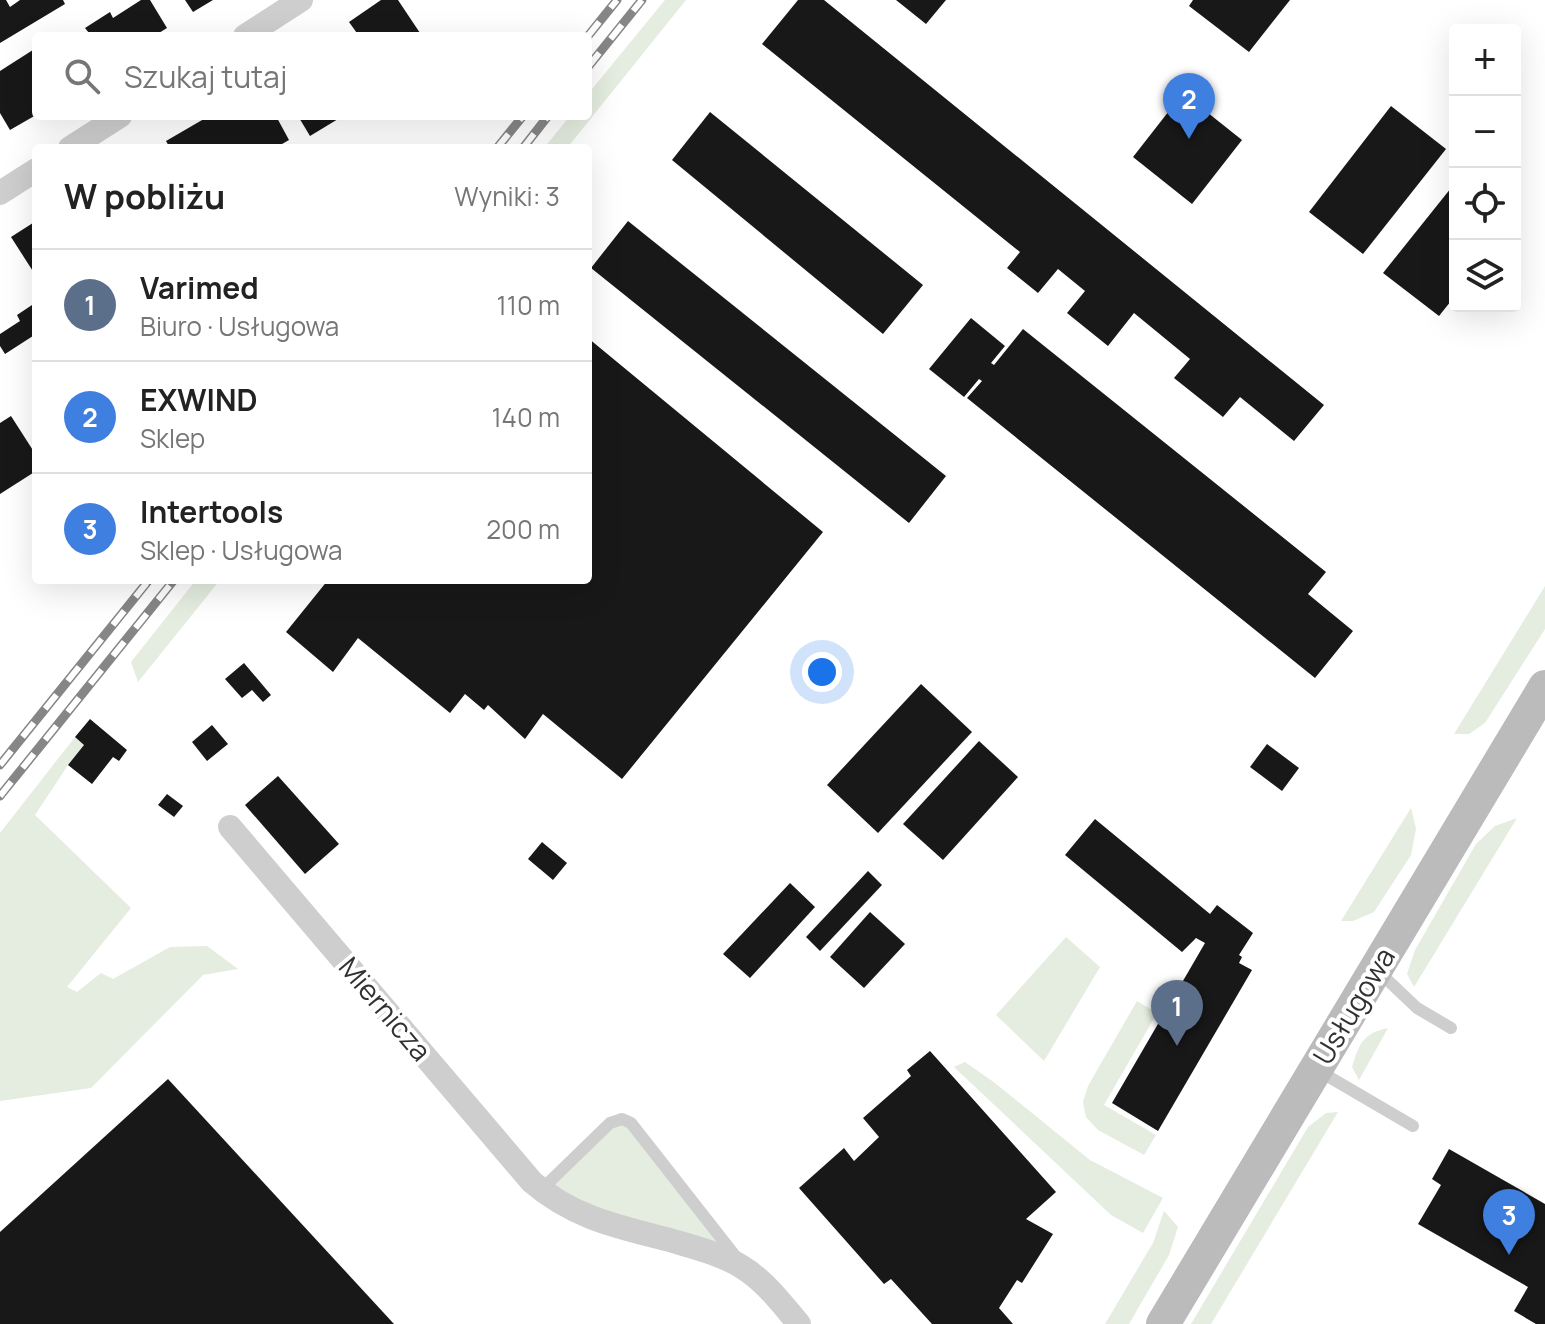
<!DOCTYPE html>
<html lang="pl">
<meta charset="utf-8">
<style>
body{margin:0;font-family:Manrope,sans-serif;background:#f2f2f2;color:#222}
.controls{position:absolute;right:24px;top:24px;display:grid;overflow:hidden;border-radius:8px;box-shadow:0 8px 32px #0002}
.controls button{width:72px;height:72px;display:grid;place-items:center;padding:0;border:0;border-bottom:2px solid #e0e0e0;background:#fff;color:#222;font:40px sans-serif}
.you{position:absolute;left:822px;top:672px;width:28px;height:28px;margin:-20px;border:6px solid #fff;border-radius:50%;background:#1a73e8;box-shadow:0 0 0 12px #1a73e833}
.badge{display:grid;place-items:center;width:52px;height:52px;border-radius:50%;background:#ea580c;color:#fff;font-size:26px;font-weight:700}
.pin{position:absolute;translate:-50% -66px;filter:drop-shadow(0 2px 4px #0008)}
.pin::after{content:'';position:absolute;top:42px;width:28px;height:24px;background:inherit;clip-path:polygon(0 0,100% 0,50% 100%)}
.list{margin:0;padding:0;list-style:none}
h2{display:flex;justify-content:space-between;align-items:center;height:104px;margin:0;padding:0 32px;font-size:34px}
h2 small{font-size:26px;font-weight:400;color:#767676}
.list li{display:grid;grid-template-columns:52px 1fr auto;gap:24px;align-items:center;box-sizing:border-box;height:112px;padding:0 32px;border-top:2px solid #e0e0e0}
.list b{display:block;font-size:30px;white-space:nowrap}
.list p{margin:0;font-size:26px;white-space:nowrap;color:#767676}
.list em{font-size:26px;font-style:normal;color:#767676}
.icon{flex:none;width:44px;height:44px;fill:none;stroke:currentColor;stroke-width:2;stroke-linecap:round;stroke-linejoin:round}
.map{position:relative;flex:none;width:1545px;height:1324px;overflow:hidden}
.search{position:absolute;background:#fff;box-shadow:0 8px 32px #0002;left:32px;top:32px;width:560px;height:88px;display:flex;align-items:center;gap:20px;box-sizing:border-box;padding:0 28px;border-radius:8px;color:#767676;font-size:30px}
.panel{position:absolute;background:#fff;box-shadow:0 8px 32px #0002;left:32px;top:144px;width:560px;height:440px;border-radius:8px}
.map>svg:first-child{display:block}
</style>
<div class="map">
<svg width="1545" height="1324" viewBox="0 0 1545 1324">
<rect width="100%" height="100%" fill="#fff"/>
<!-- green -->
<g fill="#e4eddf">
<path d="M665 0H686L567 148H544L570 116H588V94Z"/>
<path d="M196 580H220L138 682 131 662Z"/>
<path d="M1545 586V629L1485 723 1469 734H1454Z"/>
<path d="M75 737 84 745 68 765 35 815 131 908 67 987 77 992 101 973 113 979 170 947 207 946 238 969 203 975 91 1088 0 1101V833Z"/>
<path d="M1411 808 1416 829 1411 855 1374 912 1353 921H1341Z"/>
<path d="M1517 818 1414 987 1407 974 1415 950 1476 844 1495 826Z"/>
<path d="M1066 937 1100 967 1044 1061 996 1015Z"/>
<path d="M1137 1001 1157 1013 1104 1105 1156 1135 1144 1155 1098 1130 1086 1117 1083 1102 1088 1086Z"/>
<path d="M1388 1028 1359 1080 1352 1067C1359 1044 1363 1033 1388 1028Z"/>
<path d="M965 1062 995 1083 1090 1160 1163 1198 1143 1233 1111 1215 954 1067Z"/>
<path d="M1338 1112 1211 1324H1191L1308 1127 1326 1113Z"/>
<path d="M622 1119 745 1268 545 1193Z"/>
<path d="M1164 1211 1178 1227 1169 1255 1129 1324H1105L1153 1243Z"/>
</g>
<!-- building -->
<g fill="#181818">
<path d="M0 0H6L10 7 20 0H63L65 4 0 43Z"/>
<path d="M141 0H150L167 28 154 36H85L89 33 85 28 110 12 113 18Z"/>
<path d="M185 0H213L193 12Z"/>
<path d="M381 0H398L420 33 416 36H359L349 22Z"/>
<path d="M798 0H824L1324 405 1294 441 1240 397 1223 417 1174 378 1190 359 1134 313 1108 346 1067 313 1085 291 1058 269 1038 293 1007 268 1020 252 762 44Z"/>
<path d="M896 0H946L926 24Z"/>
<path d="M1193 0H1290L1249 52 1189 6Z"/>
<path d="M36 48V115L10 130 0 113V71Z"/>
<path d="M1183 93 1242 140 1192 204 1133 157Z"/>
<path d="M1391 106 1446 149 1363 254 1309 212Z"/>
<path d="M710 112 923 285 883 334 672 160Z"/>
<path d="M209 116H276L289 140 275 148H170L166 141Z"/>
<path d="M298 116H343L310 136Z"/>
<path d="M1455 183V296L1439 316 1383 273Z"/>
<path d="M36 221V276L11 237Z"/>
<path d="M628 221 946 476 909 523 591 268Z"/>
<path d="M32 305 36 310V334L5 354 0 346V334L20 321 17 315Z"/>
<path d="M971 318 1005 346 991 363 994 365 1023 329 1326 572 1308 594 1353 631 1315 678 967 398 982 381 979 379 964 397 929 369Z"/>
<path d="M588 338 823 532 622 779 543 714 525 739 488 705 484 710 465 694 450 713 358 638 333 672 286 632 328 580H588Z"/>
<path d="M11 416 36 455V471L0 494V423Z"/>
<path d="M244 663 271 695 263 702 252 690 242 698 225 679Z"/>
<path d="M921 684 972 732 878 833 827 785Z"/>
<path d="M90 719 127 750 119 761 113 757 92 784 68 765 84 745 75 737Z"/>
<path d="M212 725 228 744 207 761 192 742Z"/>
<path d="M979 741 1018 777 943 860 903 824Z"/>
<path d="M1267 744 1299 768 1282 791 1250 767Z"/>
<path d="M278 776 339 844 305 874 245 805Z"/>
<path d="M167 794 183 806 174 817 158 805Z"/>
<path d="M1095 819 1210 914 1217 905 1253 933 1239 955 1242 957 1239 963 1252 970 1158 1131 1112 1103 1205 943 1196 938 1182 952 1065 855Z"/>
<path d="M542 842 567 863 553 880 528 859Z"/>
<path d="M868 871 882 885 820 951 806 937Z"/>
<path d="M790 883 815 907 750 978 723 954Z"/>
<path d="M870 912 905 944 864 988 830 957Z"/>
<path d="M930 1051 1056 1192 1026 1219 1053 1234 1022 1283 1017 1280 999 1308 1013 1324H932L891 1279 884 1284 799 1188 844 1148 854 1161 879 1137 863 1118 911 1076 907 1070Z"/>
<path d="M168 1079 394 1324H0V1232Z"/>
<path d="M1449 1149 1545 1204V1324H1536L1514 1311 1528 1287 1418 1224 1441 1185 1432 1179Z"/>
</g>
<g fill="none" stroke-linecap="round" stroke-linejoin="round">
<!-- lane -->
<g stroke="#cecece" stroke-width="12">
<path d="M1378 971 1417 1008 1451 1028"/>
<path d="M1319 1071 1413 1126"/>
<path d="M541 1190 610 1123 622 1119 631 1123 736 1257"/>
</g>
<!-- street -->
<g stroke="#cecece" stroke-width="24">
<path d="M245 36 301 0"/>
<path d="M70 148 120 116"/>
<path d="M0 193 36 170"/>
<path d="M230 827 532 1182C575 1219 620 1227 673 1241 697 1248 721 1254 742 1267 765 1281 782 1304 799 1324"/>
</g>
<!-- secondary -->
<path stroke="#bbb" stroke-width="34" d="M1163 1324 1545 687"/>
<defs>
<g id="rail">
<path d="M588 36 617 0"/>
<path d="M588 67 642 0"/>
<path d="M497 148 523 116"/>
<path d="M523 148 548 116"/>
<path d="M0 765 149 580"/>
<path d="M0 796 174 580"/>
</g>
</defs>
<!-- rail casing -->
<use href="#rail" stroke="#868686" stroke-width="9"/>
<!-- rail -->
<use href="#rail" stroke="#fff" stroke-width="6" stroke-dasharray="18" stroke-linecap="butt"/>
</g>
<g text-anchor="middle" stroke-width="8" stroke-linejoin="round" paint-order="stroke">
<!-- street labels -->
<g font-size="28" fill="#313131" stroke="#fff">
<text transform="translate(1354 1006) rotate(-59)" y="10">Usługowa</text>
<text transform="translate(385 1009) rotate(50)" y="10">Miernicza</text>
</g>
</g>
</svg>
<div class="controls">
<button>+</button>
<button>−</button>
<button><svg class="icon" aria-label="locate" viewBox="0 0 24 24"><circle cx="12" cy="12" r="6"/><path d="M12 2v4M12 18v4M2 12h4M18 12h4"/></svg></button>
<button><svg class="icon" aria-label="layers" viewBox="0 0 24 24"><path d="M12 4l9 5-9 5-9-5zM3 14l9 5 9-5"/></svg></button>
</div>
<div class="you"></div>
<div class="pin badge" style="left:1177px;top:1046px;background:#5c6f8a">1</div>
<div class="pin badge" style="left:1189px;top:139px;background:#3f7fe0">2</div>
<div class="pin badge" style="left:1509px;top:1255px;background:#3f7fe0">3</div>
<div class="search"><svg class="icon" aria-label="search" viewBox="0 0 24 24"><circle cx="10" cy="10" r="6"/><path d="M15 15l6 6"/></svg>Szukaj tutaj</div>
<section class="panel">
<h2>W pobliżu<small>Wyniki: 3</small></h2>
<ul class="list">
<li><span class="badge" style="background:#5c6f8a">1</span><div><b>Varimed</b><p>Biuro · Usługowa</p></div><em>110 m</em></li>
<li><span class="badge" style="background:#3f7fe0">2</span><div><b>EXWIND</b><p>Sklep</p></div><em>140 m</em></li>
<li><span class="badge" style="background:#3f7fe0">3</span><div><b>Intertools</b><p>Sklep · Usługowa</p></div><em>200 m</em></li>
</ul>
</section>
</div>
